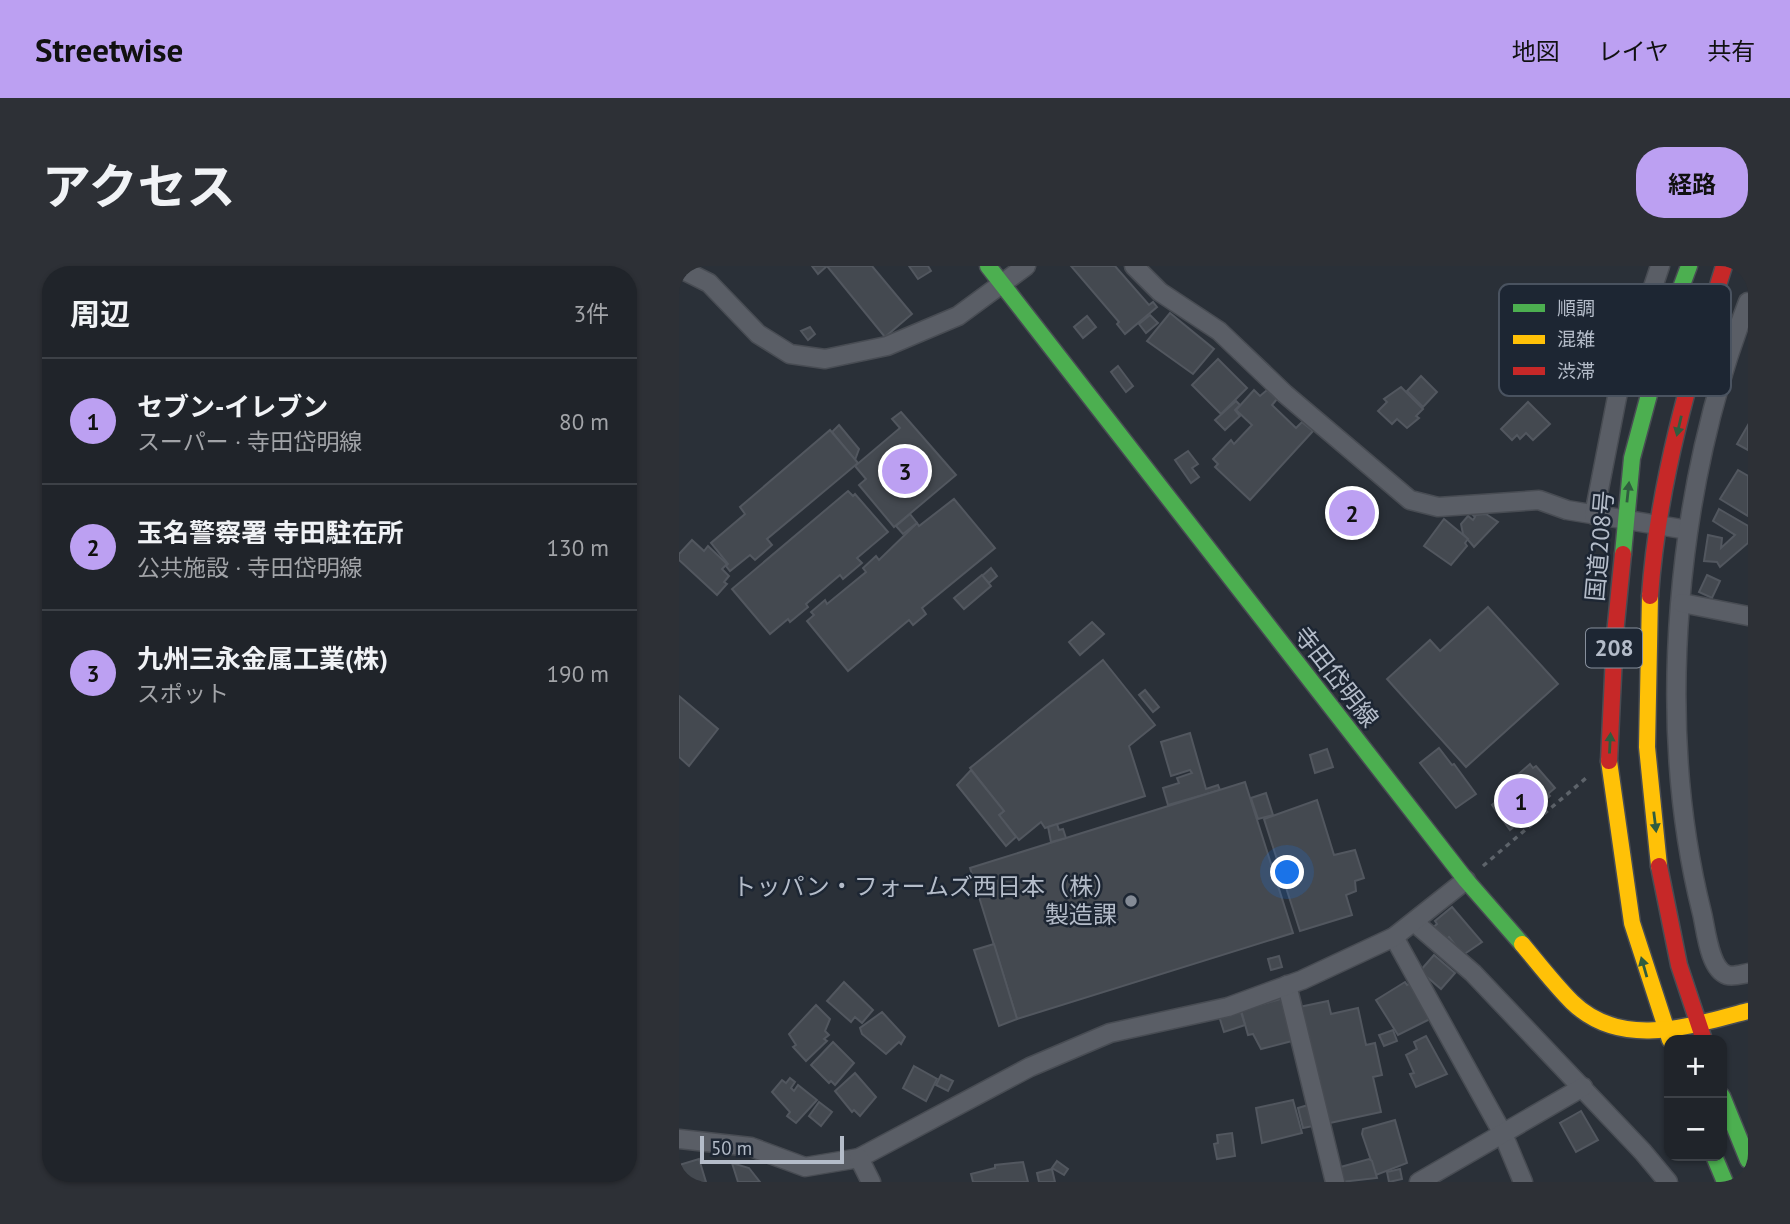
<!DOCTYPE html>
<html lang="ja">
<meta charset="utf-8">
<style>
body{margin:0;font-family:"PT Sans","Noto Sans JP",sans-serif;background:#2d3036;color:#f1f3f6}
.controls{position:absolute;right:21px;bottom:21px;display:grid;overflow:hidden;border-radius:14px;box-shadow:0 2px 5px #0004}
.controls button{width:63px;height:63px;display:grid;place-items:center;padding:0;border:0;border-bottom:2px solid #3d4147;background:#20242a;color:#f1f3f6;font:35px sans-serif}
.scale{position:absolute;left:21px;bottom:18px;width:144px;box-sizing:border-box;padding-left:7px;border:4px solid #b4bcc9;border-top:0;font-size:19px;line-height:24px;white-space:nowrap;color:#b4bcc9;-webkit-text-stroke:5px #1d2633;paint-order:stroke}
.you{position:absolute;left:609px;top:607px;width:24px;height:24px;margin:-18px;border:5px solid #fff;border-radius:50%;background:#1a73e8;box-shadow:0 0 0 10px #1a73e833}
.badge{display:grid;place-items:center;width:46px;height:46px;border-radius:50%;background:#bca0f2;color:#111;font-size:23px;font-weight:700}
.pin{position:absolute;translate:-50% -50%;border:4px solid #fff;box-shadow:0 2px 7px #0006}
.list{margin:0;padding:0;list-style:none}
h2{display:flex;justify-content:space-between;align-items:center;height:91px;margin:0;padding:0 28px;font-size:30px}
h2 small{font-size:23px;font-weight:400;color:#a2a4a8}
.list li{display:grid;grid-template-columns:46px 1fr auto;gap:21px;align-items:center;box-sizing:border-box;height:126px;padding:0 28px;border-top:2px solid #3d4147}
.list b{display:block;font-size:26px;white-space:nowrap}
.list p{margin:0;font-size:23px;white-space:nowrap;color:#a2a4a8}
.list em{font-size:23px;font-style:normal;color:#a2a4a8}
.map{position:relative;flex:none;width:1069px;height:916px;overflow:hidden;border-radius:28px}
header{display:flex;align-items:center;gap:42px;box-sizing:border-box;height:98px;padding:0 35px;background:#bca0f2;color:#111}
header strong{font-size:33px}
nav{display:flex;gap:38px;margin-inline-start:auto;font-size:24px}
.intro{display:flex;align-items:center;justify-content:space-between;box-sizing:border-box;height:168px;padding:0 42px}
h1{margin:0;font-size:49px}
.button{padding:18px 32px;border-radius:28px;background:#bca0f2;color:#111;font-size:24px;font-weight:700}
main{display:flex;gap:42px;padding:0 42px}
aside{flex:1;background:#20242a;border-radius:28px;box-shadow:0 2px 5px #0004}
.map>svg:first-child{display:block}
</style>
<header>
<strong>Streetwise</strong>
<nav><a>地図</a><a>レイヤ</a><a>共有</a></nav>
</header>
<div class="intro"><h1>アクセス</h1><a class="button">経路</a></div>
<main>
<aside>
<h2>周辺<small>3件</small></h2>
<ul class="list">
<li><span class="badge">1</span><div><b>セブン-イレブン</b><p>スーパー · 寺田岱明線</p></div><em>80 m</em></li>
<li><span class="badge">2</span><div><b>玉名警察署 寺田駐在所</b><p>公共施設 · 寺田岱明線</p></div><em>130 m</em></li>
<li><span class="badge">3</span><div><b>九州三永金属工業(株)</b><p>スポット</p></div><em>190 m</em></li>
</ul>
</aside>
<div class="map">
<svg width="1069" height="916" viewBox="0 0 1069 916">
<rect width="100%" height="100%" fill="#2a3038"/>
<!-- building -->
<g fill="#444950" stroke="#52575f" stroke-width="2">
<path d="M133 0H193L233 48 206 71 148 0 139 8Z"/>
<path d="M230 0H249L252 5 239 13Z"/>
<path d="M392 0H436L470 39 474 36 478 41 446 68 438 58 440 56Z"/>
<path d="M491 47 535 83 514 108 468 75Z"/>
<path d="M471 49 479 57 467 67 460 58Z"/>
<path d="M408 50 417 61 404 72 395 61Z"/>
<path d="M131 61 136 68 129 74 122 65Z"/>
<path d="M539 93 568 122 542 148 513 119Z"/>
<path d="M439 100 454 120 447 126 432 106Z"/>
<path d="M742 110 758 126 744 141 728 125Z"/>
<path d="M722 121 744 143 737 150 740 152 728 162 718 153 713 158 699 145 708 136 705 133Z"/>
<path d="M575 124 581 130 588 124 598 133 593 139 617 162 623 156 634 165 571 234 536 201 539 198 534 193 552 174 555 178 573 159 557 144Z"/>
<path d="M557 135 561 139 556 144 561 150 546 164 536 154Z"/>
<path d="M849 136 871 158 854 174 847 167 841 173 838 169 833 174 822 163Z"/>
<path d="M222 146 277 209 215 261 180 219 187 213 176 200 221 162 213 153Z"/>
<path d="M160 159 180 183 176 194 153 166Z"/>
<path d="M1069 159V184L1058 178Z"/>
<path d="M151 164 179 197 88 273 93 279 76 294 71 289 51 305 47 300 49 298 32 277 66 248 61 241Z"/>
<path d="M509 185 519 198 513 202 520 211 512 217 496 194Z"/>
<path d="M1059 204 1069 210V250L1041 233Z"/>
<path d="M169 225 174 230 176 228 209 266 178 292 183 297 164 313 161 309 127 338 129 341 111 356 109 353 91 368 53 323Z"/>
<path d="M677 225 696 245 668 270 650 249Z"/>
<path d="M275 233 316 282 243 342 247 348 234 359 230 354 169 405 128 355 135 349 132 346 146 334 148 338 187 306 184 302 197 290 200 294 238 257 240 260Z"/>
<path d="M1040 243 1069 260V277L1041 301 1038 296 1025 295 1029 269 1043 272 1042 282 1056 269 1034 255Z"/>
<path d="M231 248 238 257 224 268 217 260Z"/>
<path d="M807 248 819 256 795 281 784 268 782 258 789 250 794 254 796 251 794 249Z"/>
<path d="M765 253 789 273 786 277 788 280 772 299 745 280Z"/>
<path d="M13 274 25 285 29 280 48 298 43 303 50 310 45 316 48 318 38 329 0 294V288Z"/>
<path d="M312 302 318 310 310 317 303 310Z"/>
<path d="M303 309 312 320 285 343 275 332Z"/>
<path d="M1028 309 1041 315 1033 332 1020 326Z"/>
<path d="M809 341 879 418 787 501 708 413 751 374 761 385Z"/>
<path d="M413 356 425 368 401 389 390 376Z"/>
<path d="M424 394 476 459 450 480 466 530 366 562 362 556 340 574 320 549 325 545 291 502Z"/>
<path d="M466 424 480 441 474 446 460 429Z"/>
<path d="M0 430 39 463 10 500 0 491Z"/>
<path d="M511 467 527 523 539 519 541 524 489 539 484 522 500 517 498 512 513 507 511 504 492 510 482 476Z"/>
<path d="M760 482 773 499 775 498 797 528 777 542 741 497Z"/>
<path d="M648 483 654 501 636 507 631 489Z"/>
<path d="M851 498 854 502 857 500 876 522 869 528 871 530 831 564 813 539 840 516 836 511Z"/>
<path d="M292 504 325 545 320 549 337 571 327 580 278 519Z"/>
<path d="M566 516 614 667 338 753 291 602Z"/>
<path d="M587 527 594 549 579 553 572 532Z"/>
<path d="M638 534 655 589 676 584 685 612 676 615 677 625 667 629 673 649 621 665 585 553Z"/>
<path d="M378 558 380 564 384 563 387 572 372 576 369 561Z"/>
<path d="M773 641 803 676 784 689 770 671 767 674 752 663 758 658 756 655Z"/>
<path d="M315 678 338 753 320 760 295 684Z"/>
<path d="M755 689 776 707 762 723 741 705Z"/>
<path d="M600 690 603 701 592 704 589 693Z"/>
<path d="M165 716 194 744 183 757 176 751 172 756 148 735Z"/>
<path d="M726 716 728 719 732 717 751 753 719 769 697 734Z"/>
<path d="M605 732 617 774 582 783 574 768 569 769 562 744Z"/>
<path d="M649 735 652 748 679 742 687 779 696 777 703 809 694 811 702 846 646 858 620 741Z"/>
<path d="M137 739 151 753 146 765 150 769 145 773 148 775 127 795 114 781 117 779 110 768Z"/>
<path d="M561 743 566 759 545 766 540 750Z"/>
<path d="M203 746 226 771 222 778 220 776 207 788 183 768 181 762Z"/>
<path d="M714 764 718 775 705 780 700 769Z"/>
<path d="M747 770 768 808 737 821 731 808 735 807 727 789 738 783 735 776Z"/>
<path d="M154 776 175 797 156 819 152 815 150 817 132 799Z"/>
<path d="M235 800 258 813 247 835 224 822Z"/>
<path d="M176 807 197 831 181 850 175 844 173 846 156 825Z"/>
<path d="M262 809 274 815 269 825 257 819Z"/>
<path d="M111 812 116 816 112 822 115 825 119 819 138 834 117 857 108 850 111 846 93 826 103 814 107 817Z"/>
<path d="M614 834 623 867 583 877 577 842Z"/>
<path d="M140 836 153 846 142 860 130 850Z"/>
<path d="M629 839 634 860 624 862 619 842Z"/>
<path d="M902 845 919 874 897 886 881 857Z"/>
<path d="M716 854 728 897 697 909 683 868 684 863Z"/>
<path d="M553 867 556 890 538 893 535 878 539 877 538 869Z"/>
<path d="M20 893 27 916H0V899Z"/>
<path d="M690 893 693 895 698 912 662 916 658 902Z"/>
<path d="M378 895 389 903 385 909 373 902Z"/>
<path d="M344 896 349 916H294L292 908 316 902V899Z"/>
<path d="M53 897 70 902 81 916H59Z"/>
<path d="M373 903 376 916H360L358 907Z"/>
<path d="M721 903 723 913 710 916 708 906Z"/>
</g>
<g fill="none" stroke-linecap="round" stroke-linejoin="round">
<defs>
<g id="street">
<path d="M455 0 481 26 540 65 606 128 731 234 759 241 860 234 888 244 1009 264"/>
<path d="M0 2 30 17 79 68 111 88 146 93 208 80 279 50 347 0"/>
<path d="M1069 36C997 217 975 457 1023 647 1027 663 1030 703 1048 709 1054 711 1063 708 1069 707"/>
<path d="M915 249 939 126 981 0"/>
<path d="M1003 337 1069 350"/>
<path d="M735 656 794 707 964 886 989 916"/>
<path d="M715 671 824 868 844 916"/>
<path d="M608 719 656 916"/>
<path d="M0 873 72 881 126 901 180 892 351 801 431 767 549 741 623 714 715 671 787 614"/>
<path d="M180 892 192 916"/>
<path d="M740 916 904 821"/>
</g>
<g id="fast">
<path d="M309 0 787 614 843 678"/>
<path d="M944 288 953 192 990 54 1010 0"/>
<path d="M1043 830 1069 894"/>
<path d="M1035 890 1046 916"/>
</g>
<g id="slow">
<path d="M971 330 968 481 980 600"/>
<path d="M930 495 953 657 991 774"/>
<path d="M843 678C859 697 875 718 893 736 942 784 1011 760 1069 745"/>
</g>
<g id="jam">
<path d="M971 330C979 216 1011 109 1045 0"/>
<path d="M930 495 936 368 944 288"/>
<path d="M980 600 1000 699 1025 774"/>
</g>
</defs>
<!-- street casing -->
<use href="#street" stroke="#484c53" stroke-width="21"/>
<!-- fast casing -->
<use href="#fast" stroke="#484c53" stroke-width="19"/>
<!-- slow casing -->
<use href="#slow" stroke="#484c53" stroke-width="19"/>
<!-- jam casing -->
<use href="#jam" stroke="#484c53" stroke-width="19"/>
<!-- path -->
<path stroke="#5d636a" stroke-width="3.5" stroke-dasharray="5 5" stroke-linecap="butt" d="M804 600 907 512"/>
<!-- street -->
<use href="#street" stroke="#5a5e66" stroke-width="18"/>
<!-- fast -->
<use href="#fast" stroke="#4caf50" stroke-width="16"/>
<!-- slow -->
<use href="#slow" stroke="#ffc107" stroke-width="16"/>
<!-- jam -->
<use href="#jam" stroke="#c62828" stroke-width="16"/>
</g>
<!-- one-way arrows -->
<defs><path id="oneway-solid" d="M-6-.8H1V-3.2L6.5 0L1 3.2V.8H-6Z" transform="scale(1.75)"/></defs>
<g fill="#305d3f">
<use href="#oneway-solid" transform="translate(1000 160) rotate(103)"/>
<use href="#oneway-solid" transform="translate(949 226) rotate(-84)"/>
<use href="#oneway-solid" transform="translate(931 477) rotate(-87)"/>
<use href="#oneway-solid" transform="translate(976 556) rotate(83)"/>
<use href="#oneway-solid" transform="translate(965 701) rotate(-106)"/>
</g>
<!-- markers -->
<circle fill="#848b96" stroke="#1d2633" stroke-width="2.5" cx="452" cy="635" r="7"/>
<g text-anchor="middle" stroke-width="5" stroke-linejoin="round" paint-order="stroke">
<!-- shield labels -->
<rect fill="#1d2633" stroke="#878f9c" stroke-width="2" x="907" y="362.5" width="56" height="39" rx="5"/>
<g font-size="23" font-weight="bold" fill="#b4bcc9">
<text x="935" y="390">208</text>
</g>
<!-- street labels -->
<g font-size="24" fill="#b4bcc9" stroke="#1d2633">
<text transform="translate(921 280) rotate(-85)" y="8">国道208号</text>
<text transform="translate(657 411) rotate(52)" y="8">寺田岱明線</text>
</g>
<!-- poi labels -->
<g font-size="24" fill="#b4bcc9" stroke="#1d2633" text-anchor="end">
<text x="438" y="629">トッパン・フォームズ西日本（株）<tspan x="438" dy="28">製造課</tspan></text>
</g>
</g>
<!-- legend -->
<rect x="820" y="18" width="232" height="112" rx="10" fill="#1d2633" stroke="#4a5360" stroke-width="2"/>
<rect x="834" y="38" width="32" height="8" fill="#4caf50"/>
<rect x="834" y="69" width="32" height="9" fill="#ffc107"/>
<rect x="834" y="101" width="32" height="8" fill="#c62828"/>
<g font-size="19" fill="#b4bcc9">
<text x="878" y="49">順調</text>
<text x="878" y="80">混雑</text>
<text x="878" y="112">渋滞</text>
</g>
</svg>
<div class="controls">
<button>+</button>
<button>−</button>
</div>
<div class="scale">50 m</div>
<div class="you"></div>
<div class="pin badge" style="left:842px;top:535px">1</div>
<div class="pin badge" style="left:673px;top:247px">2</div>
<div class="pin badge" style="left:226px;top:205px">3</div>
</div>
</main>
